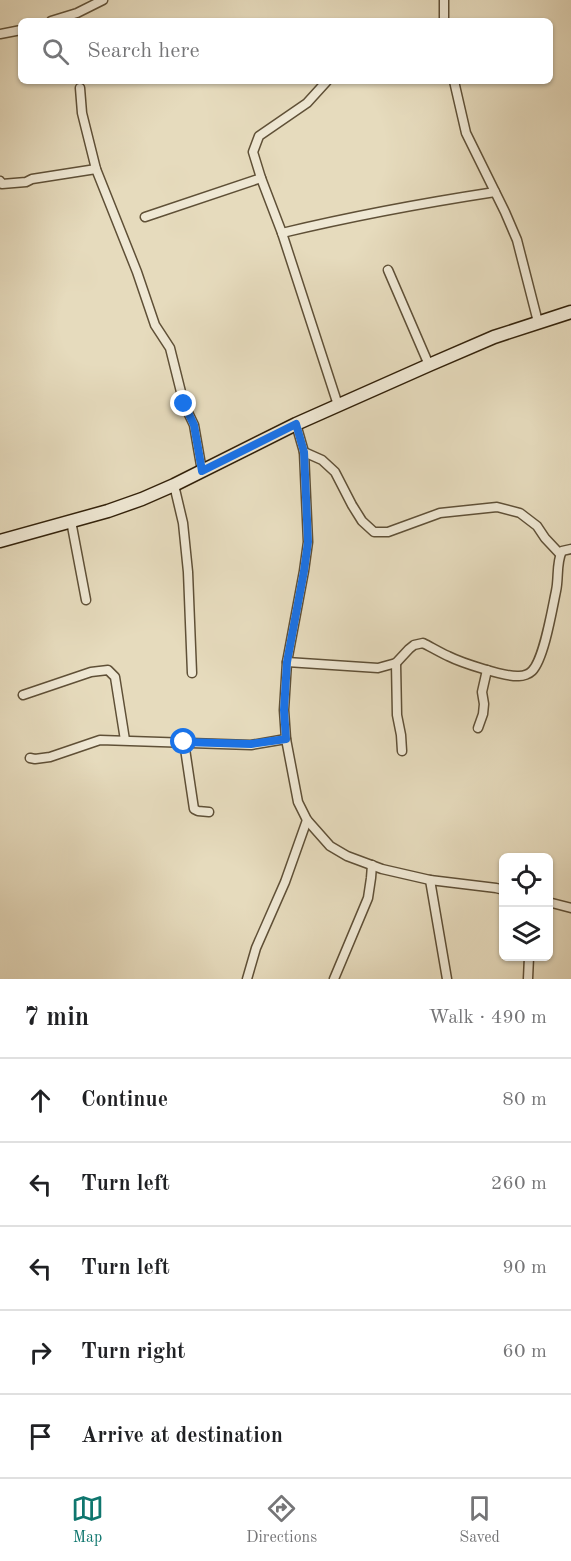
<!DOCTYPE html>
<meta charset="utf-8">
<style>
body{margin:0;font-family:"Old Standard TT",serif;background:#f6f6f6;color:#202124}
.controls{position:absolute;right:18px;bottom:18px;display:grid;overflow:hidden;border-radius:9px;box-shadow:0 2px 4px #0004}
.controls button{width:54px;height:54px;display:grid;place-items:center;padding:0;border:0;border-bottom:2px solid #e0e0e0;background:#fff;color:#202124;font:30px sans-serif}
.stop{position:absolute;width:18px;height:18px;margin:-14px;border:4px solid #1a73e8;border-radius:50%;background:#fff}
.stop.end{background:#1a73e8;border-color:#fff;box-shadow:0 2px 6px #0008}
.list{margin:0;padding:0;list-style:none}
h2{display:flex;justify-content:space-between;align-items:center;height:78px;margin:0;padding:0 24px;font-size:26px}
h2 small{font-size:20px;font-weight:400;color:#757577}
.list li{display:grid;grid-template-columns:39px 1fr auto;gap:18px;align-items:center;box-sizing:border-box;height:84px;padding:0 24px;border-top:2px solid #e0e0e0}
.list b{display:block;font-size:22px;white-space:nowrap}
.list em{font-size:20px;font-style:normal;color:#757577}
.icon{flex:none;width:33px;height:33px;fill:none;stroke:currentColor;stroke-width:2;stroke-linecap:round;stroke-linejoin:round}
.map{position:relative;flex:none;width:571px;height:979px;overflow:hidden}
.search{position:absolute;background:#fff;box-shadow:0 2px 4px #0004;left:18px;right:18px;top:18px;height:66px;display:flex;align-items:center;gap:15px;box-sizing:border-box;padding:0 21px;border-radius:9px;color:#757577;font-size:22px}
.sheet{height:498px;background:#fff}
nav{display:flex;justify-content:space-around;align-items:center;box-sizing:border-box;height:84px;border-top:2px solid #e0e0e0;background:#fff;font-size:16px;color:#757577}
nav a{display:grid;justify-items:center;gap:3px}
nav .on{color:#0f766e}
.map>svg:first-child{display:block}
</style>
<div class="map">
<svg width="571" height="979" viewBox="0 0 571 979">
<rect width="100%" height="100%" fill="#e6dbbd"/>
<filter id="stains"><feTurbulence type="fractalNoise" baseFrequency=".00333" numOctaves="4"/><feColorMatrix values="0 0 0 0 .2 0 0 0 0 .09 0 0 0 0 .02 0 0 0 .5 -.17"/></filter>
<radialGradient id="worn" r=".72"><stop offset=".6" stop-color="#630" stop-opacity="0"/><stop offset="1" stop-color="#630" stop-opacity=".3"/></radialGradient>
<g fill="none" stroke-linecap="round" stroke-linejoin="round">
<defs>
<g id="street">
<path d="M444 0V21"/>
<path d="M51 21 77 13 103 0"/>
<path d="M0 34 21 30"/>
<path d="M327 81 307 103 259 136 253 152 261 178 282 233 338 405"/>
<path d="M454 81 466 133 505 212 517 240 538 322"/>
<path d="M80 88 82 113 96 169 137 272 155 325 170 348 184 404 194 425 202 471"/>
<path d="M0 181 2 184 26 182 32 179 96 169"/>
<path d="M145 217 261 178"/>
<path d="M282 233C353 216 423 203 495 192"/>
<path d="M388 270 429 365"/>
<path d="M296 424 304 452 308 542 304 571 287 662 284 710 286 739 298 802 307 820 330 846 347 856 382 869 430 880 496 888 504 890"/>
<path d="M304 452 322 460 335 472 352 505 362 521 374 532H388L440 513 497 507 520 513 537 526 545 538 560 554"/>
<path d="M174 485 183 523 188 572 192 673"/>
<path d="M71 521 86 600"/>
<path d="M287 662 378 668 396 663 409 649 414 645 423 643C431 647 439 652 448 656 462 663 505 677 519 676 523 676 529 674 532 671 544 659 552 610 556 591 559 578 556 563 562 551L571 549"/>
<path d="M396 663 397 715 401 735 402 751"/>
<path d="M23 695 91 672 108 670 115 677 125 740"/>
<path d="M478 728 483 714 484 704 482 692 487 670"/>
<path d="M184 742 194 809 198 811 209 812"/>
<path d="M30 758 35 759 50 757 100 740 251 745 286 739"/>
<path d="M430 880 447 979"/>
<path d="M548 902 571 908"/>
<path d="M247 979 256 948 285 882 307 820"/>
<path d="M334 979 368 898 371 878 372 865"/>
<path d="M528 979 529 957"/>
</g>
<path id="secondary" d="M0 541 108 511 142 499 174 485 296 424 429 365 494 337 571 312"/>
</defs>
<!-- street casing -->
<use href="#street" stroke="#5f5037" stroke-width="11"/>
<!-- secondary casing -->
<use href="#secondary" stroke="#32210a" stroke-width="15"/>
<!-- street -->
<use href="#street" stroke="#efe8d4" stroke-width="8"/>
<!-- secondary -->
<use href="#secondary" stroke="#efe8d4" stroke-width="12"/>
</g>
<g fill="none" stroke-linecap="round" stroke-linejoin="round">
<!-- route -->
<path stroke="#1a73e8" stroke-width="8" d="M184 404 194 425 202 471 296 424 304 452 308 542 304 571 287 662 284 710 286 739 251 744 184 742"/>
</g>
<rect width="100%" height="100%" filter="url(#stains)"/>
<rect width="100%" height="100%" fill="url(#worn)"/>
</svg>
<div class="controls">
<button><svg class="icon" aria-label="locate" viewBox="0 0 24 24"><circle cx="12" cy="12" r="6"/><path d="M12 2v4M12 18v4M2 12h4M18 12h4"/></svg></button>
<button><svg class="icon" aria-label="layers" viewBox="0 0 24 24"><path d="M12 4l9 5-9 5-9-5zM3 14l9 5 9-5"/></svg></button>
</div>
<div class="stop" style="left:184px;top:742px"></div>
<div class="stop end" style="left:184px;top:404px"></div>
<div class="search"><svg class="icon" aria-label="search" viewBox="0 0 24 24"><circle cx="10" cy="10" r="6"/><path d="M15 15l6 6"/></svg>Search here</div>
</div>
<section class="sheet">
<h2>7 min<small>Walk · 490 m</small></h2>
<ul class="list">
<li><svg class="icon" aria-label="ahead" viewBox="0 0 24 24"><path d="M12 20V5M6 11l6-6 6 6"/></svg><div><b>Continue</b></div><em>80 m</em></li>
<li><svg class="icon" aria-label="left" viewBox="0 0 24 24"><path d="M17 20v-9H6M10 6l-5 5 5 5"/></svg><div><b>Turn left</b></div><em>260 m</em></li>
<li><svg class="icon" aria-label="left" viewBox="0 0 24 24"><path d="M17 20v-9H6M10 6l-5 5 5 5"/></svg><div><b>Turn left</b></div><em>90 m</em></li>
<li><svg class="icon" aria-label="right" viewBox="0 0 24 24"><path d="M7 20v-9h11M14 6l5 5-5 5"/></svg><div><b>Turn right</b></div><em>60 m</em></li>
<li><svg class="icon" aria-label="arrive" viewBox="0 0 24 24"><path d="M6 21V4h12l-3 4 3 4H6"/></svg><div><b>Arrive at destination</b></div></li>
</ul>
</section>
<nav>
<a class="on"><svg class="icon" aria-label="map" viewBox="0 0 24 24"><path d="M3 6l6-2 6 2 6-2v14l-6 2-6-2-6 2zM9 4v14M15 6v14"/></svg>Map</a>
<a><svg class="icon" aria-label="directions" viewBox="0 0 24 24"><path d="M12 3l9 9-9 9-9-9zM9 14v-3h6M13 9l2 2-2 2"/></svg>Directions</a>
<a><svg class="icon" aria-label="saved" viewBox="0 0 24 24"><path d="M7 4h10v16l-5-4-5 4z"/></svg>Saved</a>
</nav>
